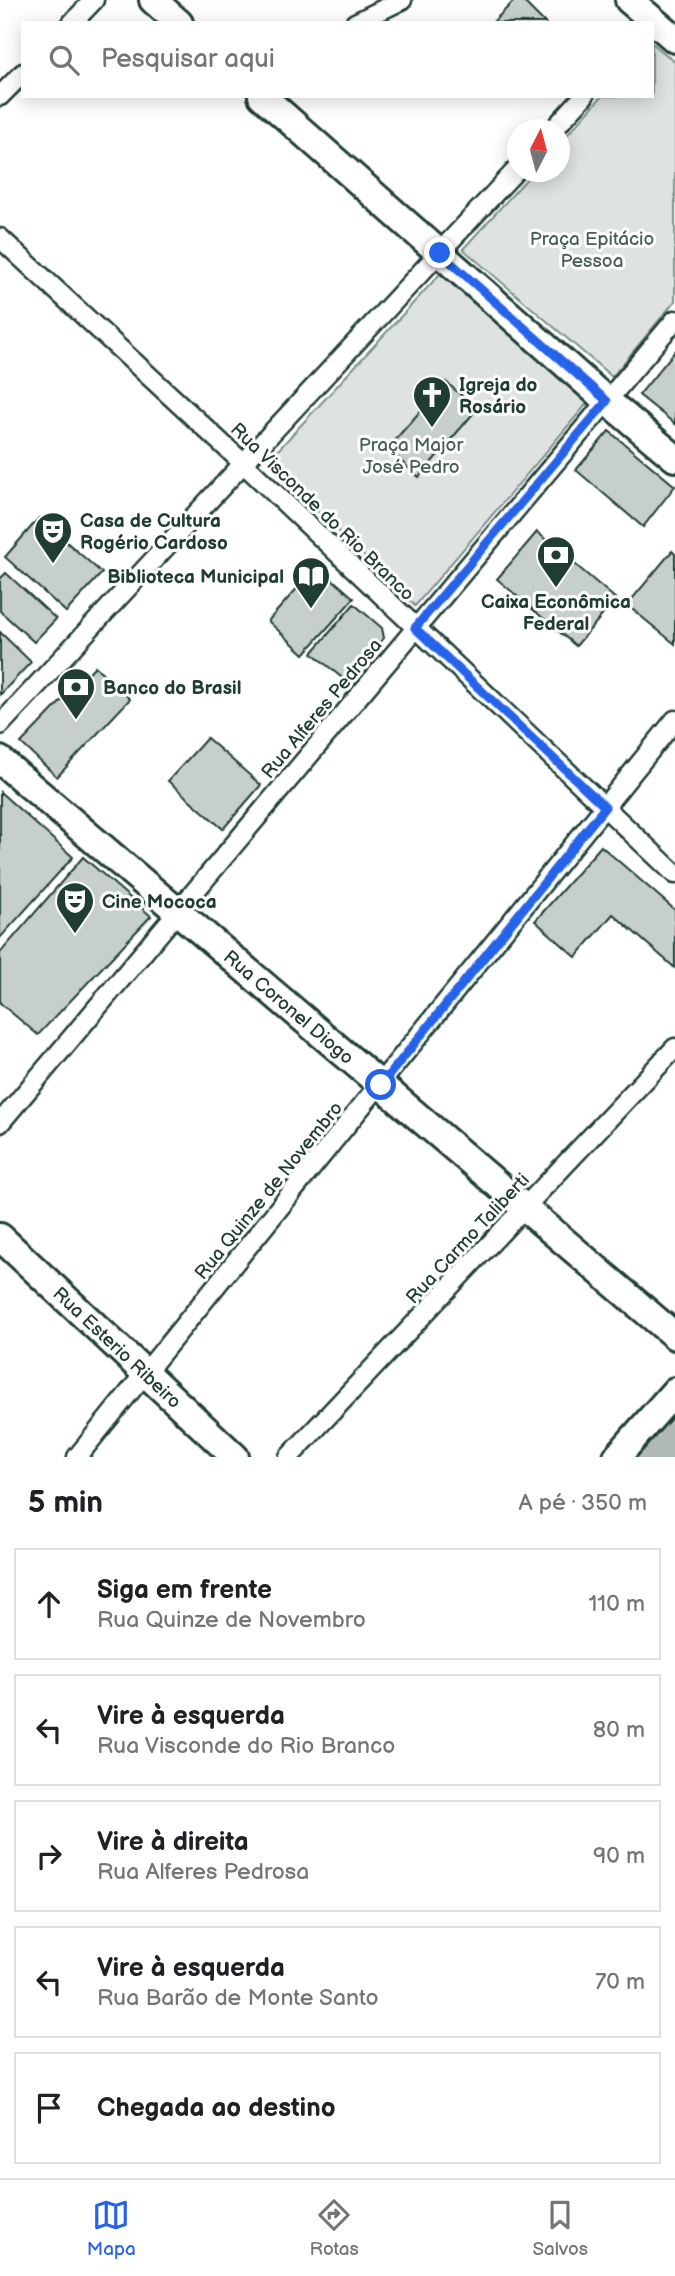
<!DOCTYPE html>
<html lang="pt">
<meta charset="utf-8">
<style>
body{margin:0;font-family:"Balsamiq Sans",sans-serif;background:#f6f6f6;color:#202124}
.compass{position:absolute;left:507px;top:119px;width:63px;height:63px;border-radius:50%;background:#fff;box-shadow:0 4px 18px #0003;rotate:6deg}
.stop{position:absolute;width:21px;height:21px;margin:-16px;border:5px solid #2563eb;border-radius:50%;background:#fff}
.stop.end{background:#2563eb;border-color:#fff;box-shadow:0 2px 7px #0008}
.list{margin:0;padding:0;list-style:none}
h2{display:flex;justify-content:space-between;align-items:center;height:91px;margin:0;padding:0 28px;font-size:30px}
h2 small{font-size:23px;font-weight:400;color:#757577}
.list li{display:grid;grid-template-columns:46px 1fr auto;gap:21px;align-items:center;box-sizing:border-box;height:112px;margin:0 14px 14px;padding:0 14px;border:2px solid #e0e0e0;border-radius:0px}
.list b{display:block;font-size:26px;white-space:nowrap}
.list p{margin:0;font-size:23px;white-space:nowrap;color:#757577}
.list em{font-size:23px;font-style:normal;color:#757577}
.icon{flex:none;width:38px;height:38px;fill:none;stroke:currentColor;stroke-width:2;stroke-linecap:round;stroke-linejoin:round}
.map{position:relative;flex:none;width:675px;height:1457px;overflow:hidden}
.search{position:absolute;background:#fff;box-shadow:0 4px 18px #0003;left:21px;right:21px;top:21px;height:77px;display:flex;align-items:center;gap:18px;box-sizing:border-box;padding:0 24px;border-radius:0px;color:#757577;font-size:26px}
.sheet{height:721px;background:#fff}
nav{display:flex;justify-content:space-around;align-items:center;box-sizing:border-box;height:98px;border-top:2px solid #e0e0e0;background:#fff;font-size:19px;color:#757577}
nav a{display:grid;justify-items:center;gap:4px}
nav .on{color:#2563eb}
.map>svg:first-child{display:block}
</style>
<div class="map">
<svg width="675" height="1457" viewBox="0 0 675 1457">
<rect width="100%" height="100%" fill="#fff"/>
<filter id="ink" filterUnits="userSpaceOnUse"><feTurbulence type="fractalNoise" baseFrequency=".0143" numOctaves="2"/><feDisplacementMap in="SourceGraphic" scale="14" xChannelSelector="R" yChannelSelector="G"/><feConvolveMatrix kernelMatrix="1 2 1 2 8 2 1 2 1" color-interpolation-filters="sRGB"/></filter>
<g filter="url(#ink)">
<!-- green -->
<g fill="#dee3e2" stroke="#7e908b" stroke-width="2">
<path d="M652 43 675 62V301L612 377 463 249 533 172H560V143L602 96H652Z"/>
<path d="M440 274 590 400 415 606 267 462Z"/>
</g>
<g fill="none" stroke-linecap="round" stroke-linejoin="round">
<!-- river -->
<path stroke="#afbab7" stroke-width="38" d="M653 1457 675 1431"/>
</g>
<!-- building -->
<g fill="#c7cfcc" stroke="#1f3d34" stroke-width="2">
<path d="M515 0H522L545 23H492Z"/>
<path d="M675 351V424L639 395Z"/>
<path d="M446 382 477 409 419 477 387 449Z"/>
<path d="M609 431 675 486 643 527 576 470Z"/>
<path d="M39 518 102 573 66 612 5 557Z"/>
<path d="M537 532 616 599 576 646 497 579Z"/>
<path d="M672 551 675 554V644L627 605Z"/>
<path d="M317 566 354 598 304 654 268 621Z"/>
<path d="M6 573 56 619 34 642 0 611V579Z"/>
<path d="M354 604 382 628 384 638 347 682 312 653Z"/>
<path d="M0 632 31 662 0 695Z"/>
<path d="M95 666 130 699 57 777 21 743Z"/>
<path d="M207 738 261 785 223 829 168 781Z"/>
<path d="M0 792 73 857 0 938Z"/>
<path d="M601 846 675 910V968L613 914 576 957 535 921Z"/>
<path d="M83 857 151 916 38 1035 0 1003V953Z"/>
</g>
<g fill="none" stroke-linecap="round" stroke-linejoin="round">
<defs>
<g id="street">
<path d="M72 23 94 0"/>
<path d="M355 23 402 0"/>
<path d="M0 96 23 73"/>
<path d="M553 130 584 96"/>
<path d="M0 238 244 464 675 874"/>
<path d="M0 725 518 168"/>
<path d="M0 1123 675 320"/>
<path d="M77 1457 675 720"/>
<path d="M289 1457 675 1048"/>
</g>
<g id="secondary">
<path d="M153 0 179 23"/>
<path d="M629 0 675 39"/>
<path d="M262 96 607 401 675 458"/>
<path id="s1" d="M0 760 675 1336"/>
<path id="s2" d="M0 1237 235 1457"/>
<path d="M617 1457 675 1391"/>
</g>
</defs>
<!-- street casing -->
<use href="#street" stroke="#1f3d34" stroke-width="23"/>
<!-- secondary casing -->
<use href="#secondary" stroke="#1f3d34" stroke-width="32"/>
<!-- street -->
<use href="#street" stroke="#fff" stroke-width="18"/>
<!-- secondary -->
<use href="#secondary" stroke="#fff" stroke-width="26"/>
</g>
</g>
<g fill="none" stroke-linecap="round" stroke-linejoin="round" filter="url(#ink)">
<!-- route -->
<path stroke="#2563eb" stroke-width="9" d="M381 1085 605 807 415 628 607 401 440 253"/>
</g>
<!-- icons -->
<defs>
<symbol id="church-pin" viewBox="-11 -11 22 30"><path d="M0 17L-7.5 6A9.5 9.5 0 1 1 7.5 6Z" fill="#1f3d34" stroke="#fff"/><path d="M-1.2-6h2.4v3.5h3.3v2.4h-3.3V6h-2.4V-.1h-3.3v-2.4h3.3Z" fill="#fff"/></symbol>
<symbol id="theatre-pin" viewBox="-11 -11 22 30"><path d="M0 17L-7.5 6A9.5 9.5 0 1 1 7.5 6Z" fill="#1f3d34" stroke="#fff"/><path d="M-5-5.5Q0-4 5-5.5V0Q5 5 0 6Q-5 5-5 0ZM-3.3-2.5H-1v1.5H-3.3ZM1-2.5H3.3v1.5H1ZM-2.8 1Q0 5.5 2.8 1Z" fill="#fff"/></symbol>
<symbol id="bank-pin" viewBox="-11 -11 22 30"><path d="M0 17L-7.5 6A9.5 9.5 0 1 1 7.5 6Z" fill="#1f3d34" stroke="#fff"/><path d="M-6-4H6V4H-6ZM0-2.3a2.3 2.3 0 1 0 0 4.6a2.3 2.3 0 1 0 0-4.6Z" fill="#fff"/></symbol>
<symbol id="library-pin" viewBox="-11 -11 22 30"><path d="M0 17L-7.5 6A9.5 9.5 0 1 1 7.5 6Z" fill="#1f3d34" stroke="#fff"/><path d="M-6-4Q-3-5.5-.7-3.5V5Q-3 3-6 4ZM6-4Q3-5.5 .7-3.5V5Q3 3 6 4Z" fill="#fff"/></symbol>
</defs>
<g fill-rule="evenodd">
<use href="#church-pin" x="410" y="373" width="44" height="60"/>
<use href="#theatre-pin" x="31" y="509" width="44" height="60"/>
<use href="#bank-pin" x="534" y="533" width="44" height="60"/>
<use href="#library-pin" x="289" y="554" width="44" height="60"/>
<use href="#bank-pin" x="54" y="665" width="44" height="60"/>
<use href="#theatre-pin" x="53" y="879" width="44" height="60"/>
</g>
<g text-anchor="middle" stroke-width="6" stroke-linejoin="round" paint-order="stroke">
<!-- park labels -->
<g font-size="19" fill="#455e57" stroke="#fff">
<text x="592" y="245">Praça Epitácio<tspan x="592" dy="22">Pessoa</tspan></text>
<text x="411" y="451">Praça Major<tspan x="411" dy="22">José Pedro</tspan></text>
</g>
<!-- poi labels -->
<g font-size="19" font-weight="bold" fill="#1f3d34" stroke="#fff" text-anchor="start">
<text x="459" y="391">Igreja do<tspan x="459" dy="22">Rosário</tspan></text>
<text x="80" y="527">Casa de Cultura<tspan x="80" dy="22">Rogério Cardoso</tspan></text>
<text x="284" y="583" text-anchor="end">Biblioteca Municipal</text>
<text x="556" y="608" text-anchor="middle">Caixa Econômica<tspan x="556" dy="22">Federal</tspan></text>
<text x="103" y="694">Banco do Brasil</text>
<text x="102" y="908">Cine Mococa</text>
</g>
<!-- street labels -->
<g font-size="19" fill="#1f3d34" stroke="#fff">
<text transform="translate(323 511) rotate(44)" y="7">Rua Visconde do Rio Branco</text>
<text transform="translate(321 708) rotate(-50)" y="7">Rua Alferes Pedrosa</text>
<text dy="7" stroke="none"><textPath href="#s1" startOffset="380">Rua Coronel Diogo</textPath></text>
<text transform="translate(268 1190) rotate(-51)" y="7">Rua Quinze de Novembro</text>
<text transform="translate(467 1238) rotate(-47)" y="7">Rua Carmo Taliberti</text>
<text dy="7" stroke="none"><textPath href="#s2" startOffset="161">Rua Esterio Ribeiro</textPath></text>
</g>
</g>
</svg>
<svg class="compass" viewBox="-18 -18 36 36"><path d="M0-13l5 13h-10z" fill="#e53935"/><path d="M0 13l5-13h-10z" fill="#757577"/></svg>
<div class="stop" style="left:381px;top:1085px"></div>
<div class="stop end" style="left:440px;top:253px"></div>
<div class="search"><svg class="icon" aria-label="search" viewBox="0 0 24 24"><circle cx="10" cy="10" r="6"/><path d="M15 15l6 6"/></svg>Pesquisar aqui</div>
</div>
<section class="sheet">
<h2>5 min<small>A pé · 350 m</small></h2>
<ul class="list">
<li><svg class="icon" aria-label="ahead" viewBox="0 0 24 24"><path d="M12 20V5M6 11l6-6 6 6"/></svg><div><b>Siga em frente</b><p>Rua Quinze de Novembro</p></div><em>110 m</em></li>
<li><svg class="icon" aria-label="left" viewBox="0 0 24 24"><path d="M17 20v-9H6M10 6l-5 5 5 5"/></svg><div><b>Vire à esquerda</b><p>Rua Visconde do Rio Branco</p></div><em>80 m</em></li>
<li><svg class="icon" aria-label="right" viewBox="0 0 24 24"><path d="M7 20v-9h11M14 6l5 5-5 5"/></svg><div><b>Vire à direita</b><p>Rua Alferes Pedrosa</p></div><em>90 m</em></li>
<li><svg class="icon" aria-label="left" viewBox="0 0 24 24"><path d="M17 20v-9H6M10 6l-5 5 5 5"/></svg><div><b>Vire à esquerda</b><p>Rua Barão de Monte Santo</p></div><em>70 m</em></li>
<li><svg class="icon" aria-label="arrive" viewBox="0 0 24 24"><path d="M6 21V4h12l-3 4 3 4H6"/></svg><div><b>Chegada ao destino</b></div></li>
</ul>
</section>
<nav>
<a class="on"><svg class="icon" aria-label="map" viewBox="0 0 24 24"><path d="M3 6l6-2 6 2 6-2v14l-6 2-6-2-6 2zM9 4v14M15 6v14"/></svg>Mapa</a>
<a><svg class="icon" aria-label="directions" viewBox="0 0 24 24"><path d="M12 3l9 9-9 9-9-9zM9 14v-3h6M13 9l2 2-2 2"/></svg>Rotas</a>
<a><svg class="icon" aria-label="saved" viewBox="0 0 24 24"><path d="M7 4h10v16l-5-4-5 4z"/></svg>Salvos</a>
</nav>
